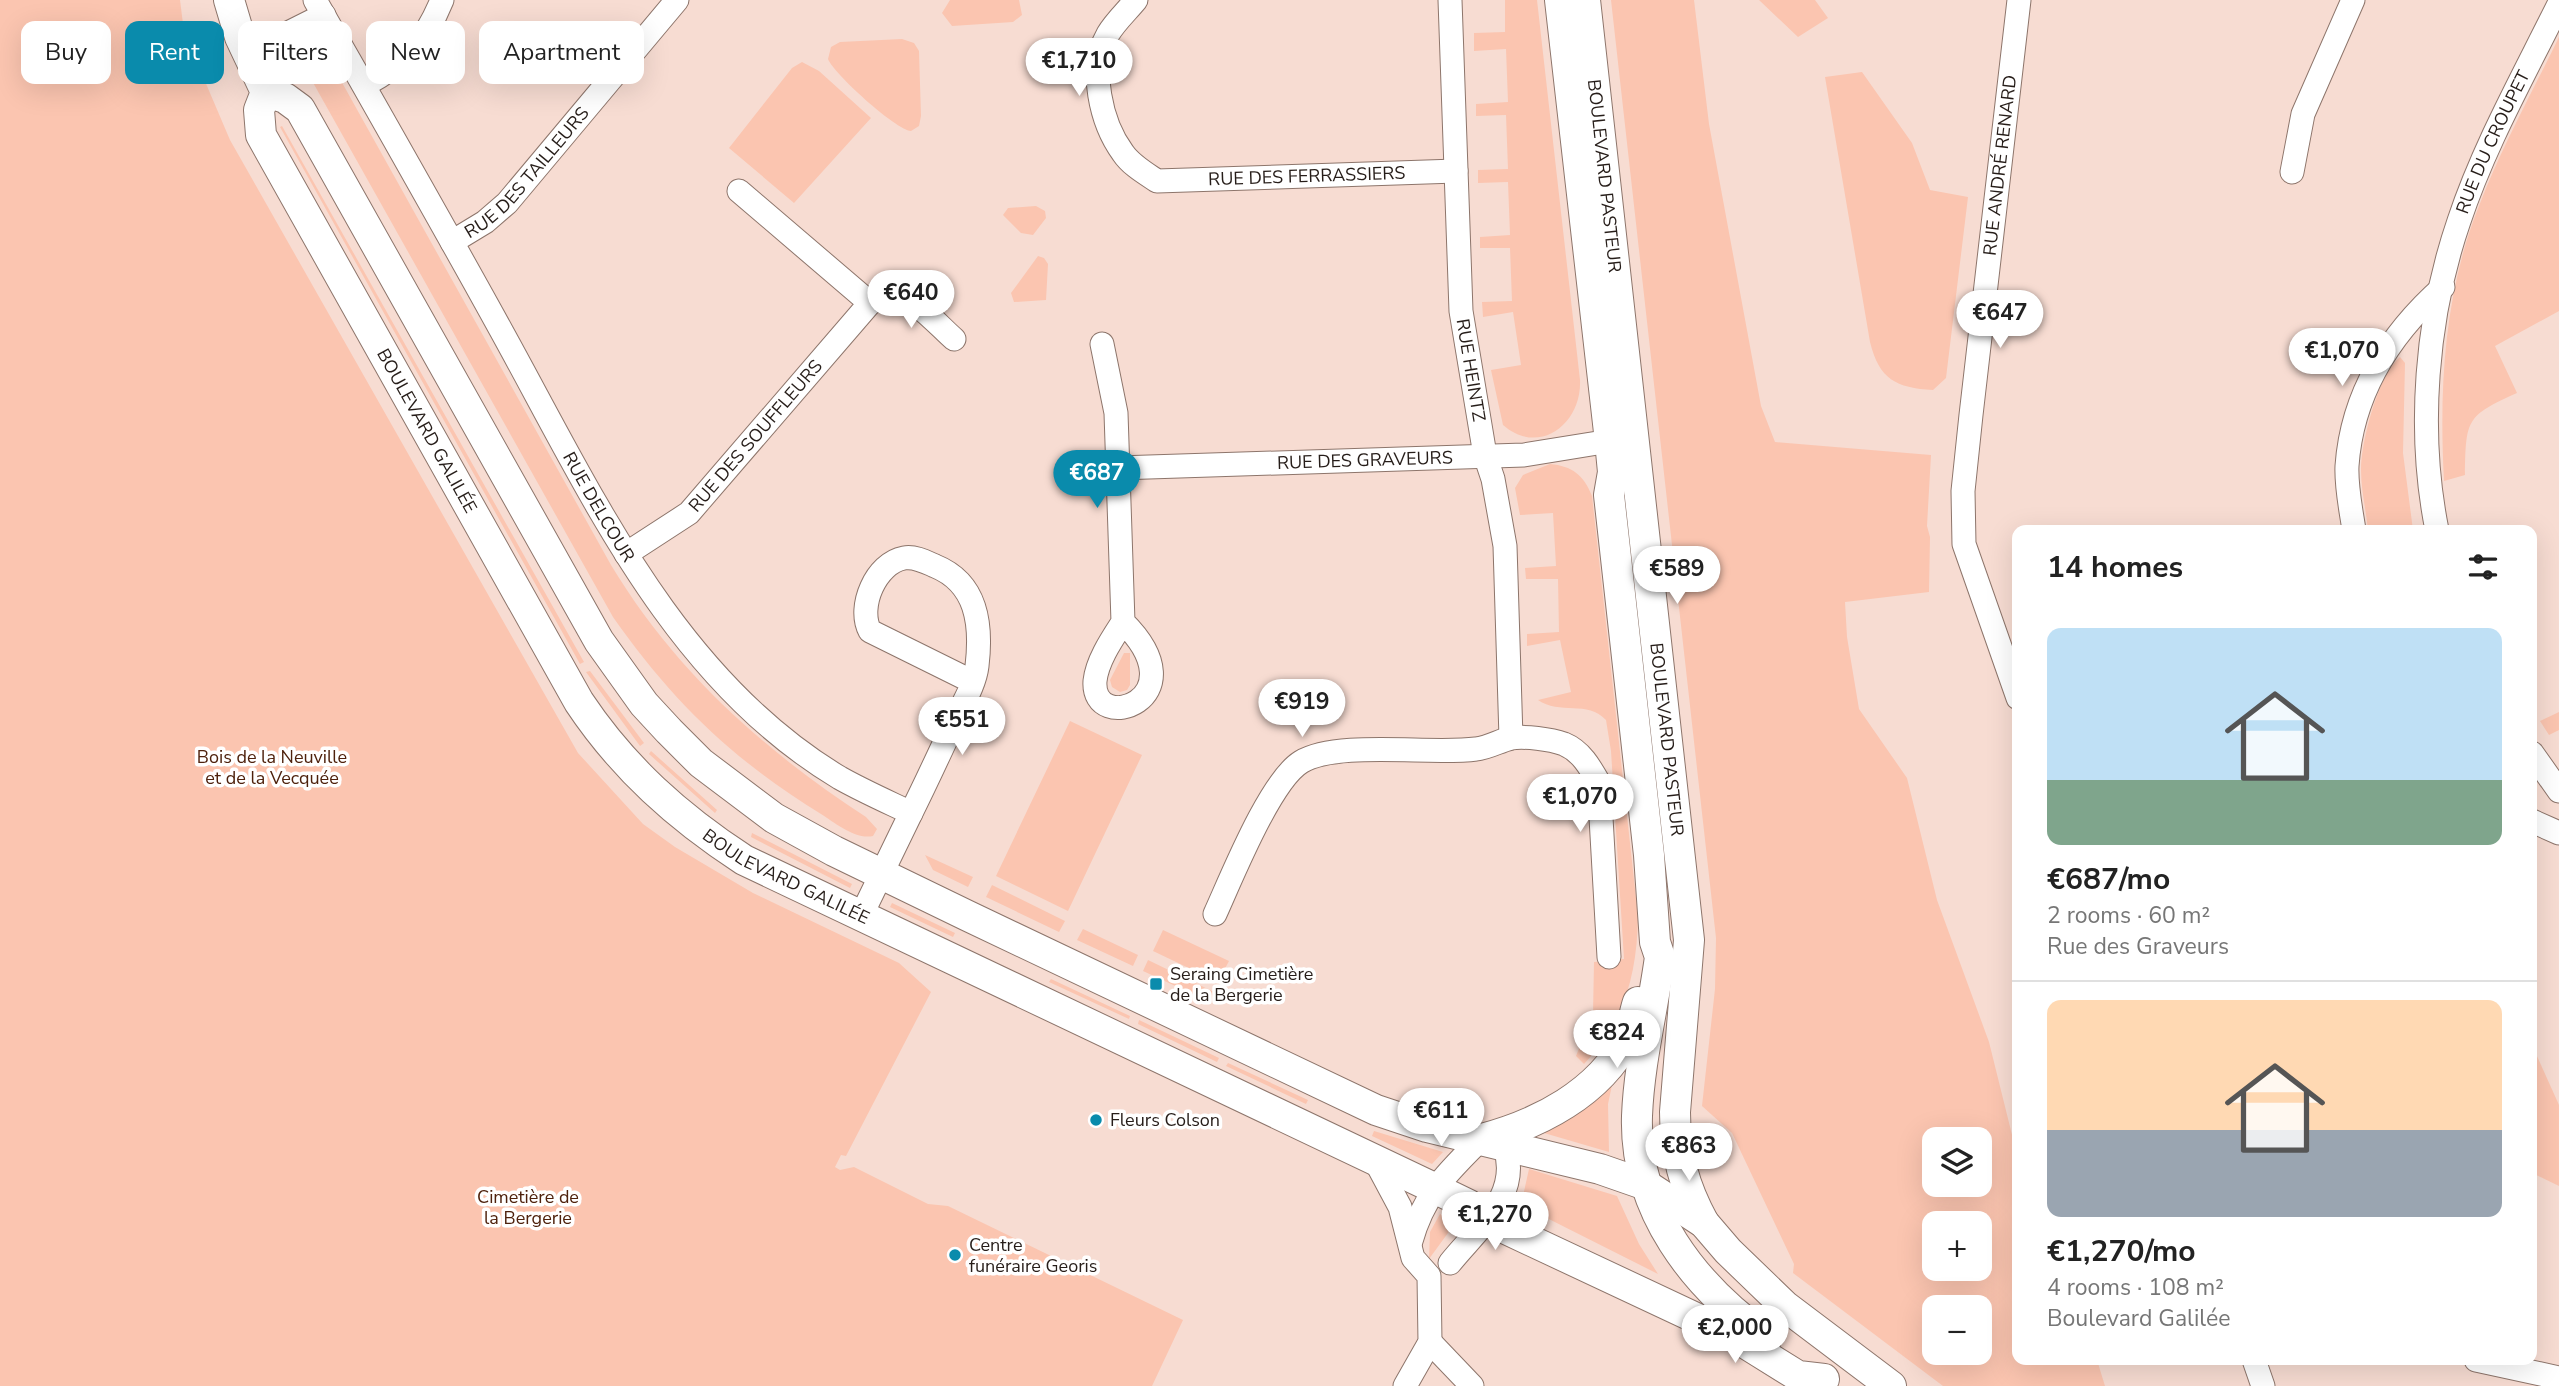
<!DOCTYPE html>
<html lang="en">
<head>
<meta charset="utf-8">
<style>
  body { margin:0; font-family:"Nunito Sans",sans-serif; background:#f6f6f6; color:#222; height:100vh; display:flex; flex-direction:column; font-size:26px; white-space:nowrap }
  * { box-sizing:border-box; margin:0 }
  p { font-size:23px; color:#767676 }
  .icon { flex:none; width:38px; height:38px; fill:none; stroke:currentColor; stroke-width:2; stroke-linecap:round; stroke-linejoin:round }
  .map { position:relative; flex:1; overflow:hidden }
  .details { position:absolute; left:2012px; top:525px; width:525px; height:840px; display:flex; flex-direction:column; background:#fff; border-radius:14px; box-shadow:0 7px 28px #0002 }
  .details>* { flex:none }
  .banner { position:absolute; left:21px; top:21px; width:665px; height:63px; display:flex; gap:14px }
  .tools { position:absolute; left:1922px; top:1127px; display:grid; gap:14px }
  .tools a { display:grid; place-items:center; width:70px; height:70px; border-radius:14px; background:#fff; box-shadow:0 7px 28px #0002; font-size:35px }
  .price { position:absolute; translate:-50% -60px; padding:0 16px; border-radius:24px; background:#fff; color:#222; font-size:23px; line-height:46px; filter:drop-shadow(0 2px 4px #0008) }
  .price::after { content:''; position:absolute; left:50%; top:42px; width:21px; height:16px; margin-left:-10px; background:inherit; clip-path:polygon(0 0,100% 0,50% 100%) }
  .price.on { background:#0a8bac; color:#fff }
  ul { padding:0; list-style:none }
  li { display:grid; align-content:center; gap:14px; height:371px; padding:0 35px }
  li+li { border-top:2px solid #e0e0e0 }
  li span { display:grid; place-items:center; height:217px; border-radius:14px; color:#555 }
  li>.icon { margin-inline-start:auto }
  span .icon { width:126px; height:126px; fill:#fffc; stroke-width:1 }
  li b { font-size:30px }
  h2 { display:flex; justify-content:space-between; align-items:center; height:84px; padding:0 35px; font-size:30px }
  .tag { padding:0 24px; border-radius:14px; background:#fff; box-shadow:0 7px 28px #0002; font-size:24px; line-height:63px }
  .tag.on { background:#0a8bac; color:#fff }
  .map>svg:first-child { display:block }
  .green { fill:#fbc5b0; fill-rule:evenodd }
  .lines { fill:none; stroke-linecap:round; stroke-linejoin:round }
  .minor-casing { stroke:#8d756b; stroke-width:25 }
  .tertiary-casing { stroke:#8d756b; stroke-width:32 }
  .minor { stroke:#fff; stroke-width:23 }
  .tertiary { stroke:#fff; stroke-width:30 }
  .poi-dot { fill:#0a8bac; stroke:#fff; stroke-width:2.5 }
  .labels { text-anchor:middle; dominant-baseline:central; stroke-width:7; stroke-linejoin:round; paint-order:stroke }
  .street-label { font-size:18px; fill:#261d19; stroke:#fff }
  .park-label { font-size:18px; fill:#4e210c; stroke:#fff }
  .poi-label { font-size:18px; fill:#261d19; stroke:#fff; text-anchor:start }
</style>
</head>
<body>
<div class="map">
<svg width="2559" height="1386" viewBox="0 0 2559 1386">
  <rect width="100%" height="100%" fill="#f7dcd2"/>
  <path class="green" d="M 0,0 L 180,0 L 184,32 L 230,140 L 578,753 L 643,824 L 675,847 L 753,893 L 899,963 L 931,992 L 846,1156 L 841,1155 L 835,1167 L 840,1170 L 854,1167 L 928,1204 L 948,1206 L 1183,1320 L 1152,1386 L 0,1386 Z
    M 950,0 L 1019,0 L 1022,15 L 1013,22 L 952,26 L 942,13 Z
    M 1505,0 L 1537,0 L 1580,380 C 1582,423 1540,457 1503,425 L 1491,370 L 1521,365 L 1513,312 L 1483,317 L 1482,302 L 1512,301 L 1510,248 L 1480,248 L 1480,237 L 1510,235 L 1508,182 L 1478,183 L 1478,170 L 1508,169 L 1506,115 L 1476,116 L 1476,104 L 1508,102 L 1506,49 L 1474,51 L 1474,33 L 1505,32 Z
    M 1611,0 L 1694,0 L 1709,124 L 1761,406 L 1775,442 L 1931,455 L 1927,526 L 1930,537 L 1929,592 L 1845,602 L 1847,637 L 1859,709 L 1907,778 L 1937,900 L 1989,1042 L 2018,1159 L 2018,1360 L 2097,1360 L 2105,1386 L 1943,1386 L 1793,1273 L 1794,1264 L 1732,1133 L 1702,1106 L 1715,989 L 1716,938 ZM 1934,1139 L 1979,1139 L 1979,1185 L 1934,1185 ZM 1934,1223 L 1979,1223 L 1979,1269 L 1934,1269 ZM 1934,1307 L 1979,1307 L 1979,1353 L 1934,1353 Z
    M 1759,0 L 1815,0 L 1828,18 L 1798,37 Z
    M 2559,37 L 2559,311 L 2495,346 L 2517,393 C 2466,416 2466,419 2465,475 L 2444,481 C 2439,389 2444,293 2479,206 C 2501,148 2532,93 2559,37 Z
    M 902,39 L 914,43 L 919,51 L 921,116 L 919,126 L 911,131 C 896,130 833,73 828,59 L 831,47 L 840,42 Z
    M 316,46 L 324,51 L 335,70 L 611,565 C 675,671 763,750 866,817 L 877,829 L 873,836 C 856,840 835,823 821,814 C 733,760 672,701 613,617 L 302,63 L 301,55 Z
    M 802,62 L 819,71 L 871,118 L 794,203 L 729,148 L 792,68 Z
    M 1862,72 L 1912,143 L 1930,190 L 1968,197 L 1946,378 L 1933,390 C 1896,388 1879,379 1870,342 L 1825,77 Z
    M 282,126 L 584,662 L 580,664 L 280,127 Z
    M 1036,206 L 1045,211 L 1046,218 L 1033,235 L 1021,233 L 1003,215 L 1008,208 Z
    M 1038,256 L 1044,258 L 1048,264 L 1046,300 L 1014,302 L 1011,293 Z
    M 2400,357 L 2405,363 L 2403,453 L 2413,530 L 2368,530 C 2366,510 2361,490 2361,470 C 2361,442 2378,375 2400,357 Z
    M 1550,464 C 1572,466 1584,475 1592,496 L 1638,916 C 1637,974 1625,1021 1584,1064 L 1576,1056 L 1593,1014 L 1594,962 L 1624,959 L 1611,751 L 1606,720 C 1588,700 1559,715 1538,700 L 1571,692 L 1560,640 L 1527,646 L 1527,634 L 1559,632 L 1558,579 L 1526,579 L 1525,568 L 1556,566 L 1553,513 L 1520,515 L 1515,488 L 1523,475 Z
    M 1124,653 L 1130,653 L 1130,685 L 1127,690 L 1120,692 L 1112,687 L 1110,680 Z
    M 590,671 L 644,743 L 640,746 L 586,672 Z
    M 2559,712 L 2559,730 L 2549,735 L 2540,721 Z
    M 1070,721 L 1142,755 L 1068,911 L 996,876 Z
    M 651,751 L 717,810 L 715,813 L 649,754 Z
    M 752,833 L 852,884 L 850,888 L 751,837 Z
    M 925,855 L 973,877 L 968,887 L 933,870 Z
    M 992,885 L 1065,921 L 1059,932 L 986,897 Z
    M 892,903 L 955,933 L 953,937 L 890,907 Z
    M 1083,929 L 1138,955 L 1133,966 L 1077,940 Z
    M 1163,930 L 1229,961 L 1218,982 L 1153,951 Z
    M 1148,960 L 1214,992 L 1210,1002 L 1143,971 Z
    M 1051,979 L 1130,1016 L 1129,1019 L 1049,982 Z
    M 1139,1020 L 1219,1058 L 1217,1062 L 1138,1024 Z
    M 2532,1045 L 2559,1105 L 2559,1186 L 2532,1173 Z
    M 1228,1063 L 1308,1100 L 1306,1104 L 1226,1066 Z
    M 1612,1085 L 1608,1104 L 1609,1152 L 1544,1133 L 1568,1119 Z
    M 1374,1131 L 1443,1152 L 1432,1164 L 1372,1136 Z
    M 1529,1169 L 1617,1196 L 1639,1244 L 1658,1274 L 1521,1205 Z
    M 1440,1214 L 1456,1222 L 1429,1259 L 1430,1232 Z"/>
  <g class="lines">
    <defs>
      <g id="minor">
        <path id="s1" d="M 315,0 C 378,111 441,221 502,332 C 592,495 674,679 840,778 C 863,791 888,802 911,813 L 861,916"/>
        <path id="s2" d="M 1136,0 C 1127,11 1115,22 1108,34 C 1088,68 1101,123 1123,153 C 1131,165 1145,173 1157,181 L 1456,171"/>
        <path id="s3" d="M 1450,0 L 1461,311 L 1485,455 L 1493,479 L 1505,546 L 1511,738"/>
        <path d="M 248,53 L 324,15"/>
        <path d="M 365,85 C 405,63 425,42 442,0"/>
        <path d="M 2292,172 L 2303,114 L 2353,0"/>
        <path id="s4" d="M 452,242 L 485,222 L 507,203 L 677,0"/>
        <path d="M 870,303 C 878,299 887,293 896,294 C 913,296 941,328 954,339"/>
        <path d="M 1102,344 L 1116,413 L 1123,622 C 1202,700 1091,736 1095,681 C 1097,661 1112,639 1123,622"/>
        <path id="s5" d="M 1118,468 L 1524,455 L 1610,441"/>
        <path d="M 2354,530 C 2351,510 2346,487 2347,466 C 2352,394 2390,334 2443,287"/>
        <path id="s6" d="M 2437,530 C 2417,431 2426,317 2459,221 C 2484,146 2524,75 2559,4"/>
        <path id="s7" d="M 626,554 L 689,513 L 870,303 L 739,191"/>
        <path id="s8" d="M 2018,698 L 1964,544 L 1963,491 L 1971,415 L 2019,0"/>
        <path d="M 2532,753 L 2559,791"/>
        <path d="M 911,813 C 927,781 942,748 957,716 C 965,700 975,683 977,666 C 982,624 977,583 935,566 C 926,562 915,556 904,558 C 876,563 857,607 870,631 L 973,682"/>
        <path d="M 2532,821 L 2559,833"/>
        <path d="M 1215,914 C 1231,879 1270,781 1301,762 C 1338,740 1431,755 1476,749 C 1488,748 1499,741 1511,738 C 1525,736 1550,739 1564,744 C 1581,751 1590,767 1599,783 L 1609,957"/>
        <path d="M 1376,1162 L 1400,1207 L 1413,1258 L 1429,1276 L 1430,1342 L 1405,1386"/>
        <path d="M 1411,1241 C 1424,1194 1447,1173 1481,1139"/>
        <path d="M 1450,1263 C 1478,1228 1523,1194 1504,1145"/>
        <path d="M 1430,1342 L 1472,1386"/>
        <path d="M 2254,1360 L 2263,1386"/>
        <path d="M 2476,1360 L 2559,1378"/>
      </g>
      <g id="tertiary">
        <path id="s9" d="M 229,0 L 240,37 L 266,92 L 259,110 L 261,135 L 579,702 C 623,768 678,817 744,860 L 1434,1188 L 1469,1205 L 1487,1220 L 1732,1335 L 1798,1376 L 1824,1379"/>
        <path d="M 1560,0 L 1610,441 L 1613,472 L 1609,495 L 1649,855 L 1655,942 L 1660,957 C 1653,1009 1639,1063 1637,1116 C 1634,1210 1694,1286 1767,1338"/>
        <path id="s10" d="M 1585,0 L 1689,940 L 1675,1112 C 1675,1153 1684,1187 1704,1223"/>
        <path d="M 266,92 L 285,98 L 300,109 L 599,641 L 644,704 L 669,731 L 701,763 L 774,818 L 834,851 L 968,916 L 1376,1110 L 1427,1127 L 1600,1169 L 1646,1185 L 1704,1223 L 1728,1251 L 1785,1306 L 1891,1386"/>
        <path d="M 1482,1139 C 1539,1124 1599,1093 1627,1039 C 1633,1028 1634,1013 1638,1002"/>
      </g>
    </defs>
    <use href="#minor" class="minor-casing"/>
    <use href="#tertiary" class="tertiary-casing"/>
    <use href="#minor" class="minor"/>
    <use href="#tertiary" class="tertiary"/>
  </g>
  <g class="poi-dot">
    <rect x="1149" y="977" width="14" height="14" rx="3.5"/>
    <circle cx="1096" cy="1120" r="7"/>
    <circle cx="955" cy="1255" r="7"/>
  </g>
  <g class="labels">
    <g class="street-label">
      <text stroke="none"><textPath href="#s6" startOffset="399">RUE DU CROUPET</textPath></text>
      <text stroke="none"><textPath href="#s8" startOffset="544">RUE ANDRÉ RENARD</textPath></text>
      <text stroke="none"><textPath href="#s4" startOffset="103">RUE DES TAILLEURS</textPath></text>
      <text stroke="none"><textPath href="#s10" startOffset="177">BOULEVARD PASTEUR</textPath></text>
      <text stroke="none"><textPath href="#s2" startOffset="364">RUE DES FERRASSIERS</textPath></text>
      <text stroke="none"><textPath href="#s3" startOffset="371">RUE HEINTZ</textPath></text>
      <text stroke="none"><textPath href="#s9" startOffset="483">BOULEVARD GALILÉE</textPath></text>
      <text stroke="none"><textPath href="#s7" startOffset="177">RUE DES SOUFFLEURS</textPath></text>
      <text stroke="none"><textPath href="#s5" startOffset="247">RUE DES GRAVEURS</textPath></text>
      <text stroke="none"><textPath href="#s1" startOffset="581">RUE DELCOUR</textPath></text>
      <text stroke="none"><textPath href="#s10" startOffset="744">BOULEVARD PASTEUR</textPath></text>
      <text stroke="none"><textPath href="#s9" startOffset="1069">BOULEVARD GALILÉE</textPath></text>
    </g>
    <g class="park-label">
      <text x="272" y="757">Bois de la Neuville<tspan x="272" dy="21">et de la Vecquée</tspan></text>
      <text x="528" y="1197">Cimetière de<tspan x="528" dy="21">la Bergerie</tspan></text>
    </g>
    <g class="poi-label">
      <text x="1170" y="974">Seraing Cimetière<tspan x="1170" dy="21">de la Bergerie</tspan></text>
      <text x="1110" y="1120">Fleurs Colson</text>
      <text x="969" y="1245">Centre<tspan x="969" dy="21">funéraire Georis</tspan></text>
    </g>
  </g>
</svg>
<div class="tools">
<a><svg class="icon" aria-label="layers" viewBox="0 0 24 24"><path d="M12 4l9 5-9 5-9-5zM3 14l9 5 9-5"/></svg></a>
<a>+</a>
<a>−</a>
</div>
<b class="price" style="left:1079px;top:98px">€1,710</b>
<b class="price" style="left:911px;top:330px">€640</b>
<b class="price" style="left:2000px;top:350px">€647</b>
<b class="price" style="left:2342px;top:388px">€1,070</b>
<b class="price on" style="left:1097px;top:510px">€687</b>
<b class="price" style="left:1677px;top:606px">€589</b>
<b class="price" style="left:1302px;top:739px">€919</b>
<b class="price" style="left:962px;top:757px">€551</b>
<b class="price" style="left:1580px;top:834px">€1,070</b>
<b class="price" style="left:1617px;top:1070px">€824</b>
<b class="price" style="left:1441px;top:1148px">€611</b>
<b class="price" style="left:1689px;top:1183px">€863</b>
<b class="price" style="left:1495px;top:1252px">€1,270</b>
<b class="price" style="left:1735px;top:1365px">€2,000</b>
<div class="banner">
<a class="tag">Buy</a>
<a class="tag on">Rent</a>
<a class="tag">Filters</a>
<a class="tag">New</a>
<a class="tag">Apartment</a>
</div>
<section class="details">
<h2>14 homes<svg class="icon" aria-label="filters" viewBox="0 0 24 24"><path d="M4 7h16M4 17h16"/><circle cx="9" cy="7" r="2"/><circle cx="15" cy="17" r="2"/></svg></h2>
<ul>
<li><span style="background:linear-gradient(#bfe0f5 70%,#7fa58c 0)"><svg class="icon" aria-label="home" viewBox="0 0 24 24"><path d="M3 11l9-7 9 7M6 9v11h12V9"/></svg></span><div><b>€687/mo</b><p>2 rooms · 60 m²</p><p>Rue des Graveurs</p></div></li>
<li><span style="background:linear-gradient(#ffd9b3 60%,#9aa5b1 0)"><svg class="icon" aria-label="home" viewBox="0 0 24 24"><path d="M3 11l9-7 9 7M6 9v11h12V9"/></svg></span><div><b>€1,270/mo</b><p>4 rooms · 108 m²</p><p>Boulevard Galilée</p></div></li>
</ul>
</section>
</div>
</body>
</html>
